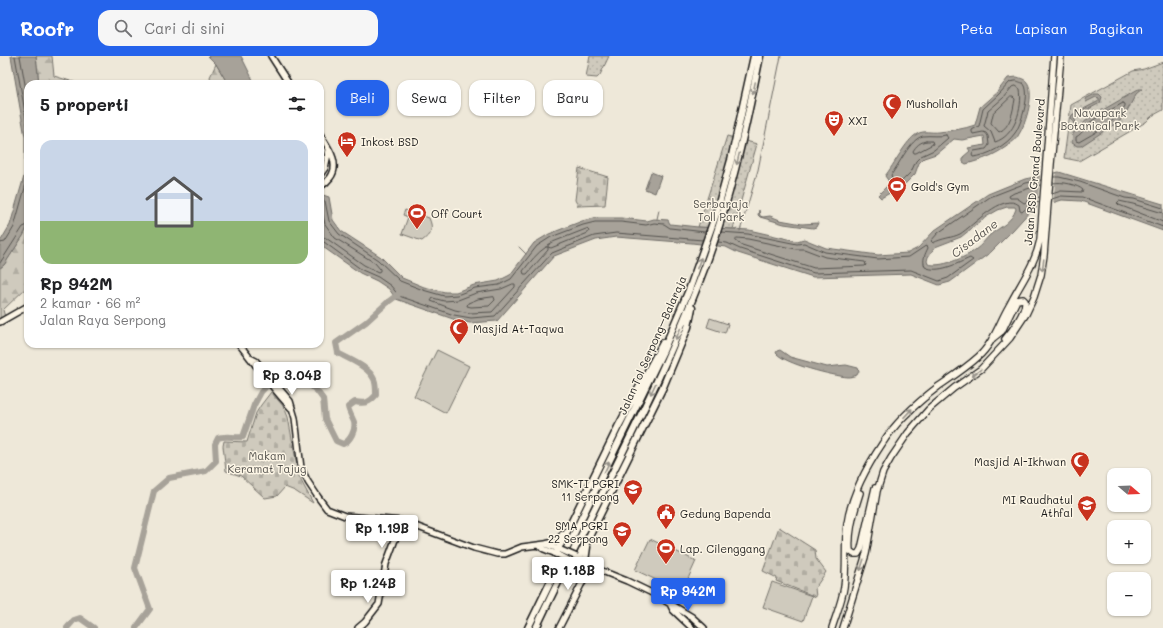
<!DOCTYPE html>
<html lang="id">
<head>
<meta charset="utf-8">
<style>
  body { margin:0; font-family:Mali,sans-serif; background:#f6f6f6; color:#202124; height:100vh; display:flex; flex-direction:column; font-size:15px; white-space:nowrap }
  * { box-sizing:border-box; margin:0 }
  p { font-size:13px; color:#757577 }
  .icon { flex:none; width:22px; height:22px; fill:none; stroke:currentColor; stroke-width:2; stroke-linecap:round; stroke-linejoin:round }
  .map { position:relative; flex:1; overflow:hidden }
  .details { position:absolute; left:24px; top:24px; width:300px; height:268px; display:flex; flex-direction:column; background:#fff; border-radius:12px; box-shadow:0 1px 3px #0004 }
  .details>* { flex:none }
  .banner { position:absolute; left:336px; top:24px; width:380px; height:36px; display:flex; gap:8px }
  .needle { width:26px; rotate:109deg }
  .buttons { position:absolute; left:1107px; top:412px; display:grid; gap:8px }
  .buttons a { display:grid; place-items:center; width:44px; height:44px; border-radius:8px; background:#fff; box-shadow:0 1px 3px #0004; font-size:20px }
  .price { position:absolute; translate:-50% -34px; padding:0 9px; border-radius:4px; background:#fff; color:#222; font-size:13px; line-height:26px; filter:drop-shadow(0 1px 2px #0008) }
  .price::after { content:''; position:absolute; left:50%; top:24px; width:12px; height:9px; margin-left:-6px; background:inherit; clip-path:polygon(0 0,100% 0,50% 100%) }
  .price.active { background:#2563eb; color:#fff }
  ul { padding:0; list-style:none }
  li { display:grid; align-content:center; gap:8px; height:212px; padding:0 16px }
  li+li { border-top:1px solid #e0e0e0 }
  li span { display:grid; place-items:center; height:124px; border-radius:12px; color:#555 }
  li>.icon { margin-inline-start:auto }
  span .icon { width:72px; height:72px; fill:#fffc; stroke-width:1 }
  li b { font-size:17px }
  h2 { display:flex; justify-content:space-between; align-items:center; height:48px; padding:0 16px; font-size:17px }
  .chip { padding:0 14px; border-radius:12px; background:#fff; box-shadow:0 1px 3px #0004; font-size:14px; line-height:36px }
  .chip.active { background:#2563eb; color:#fff }
  header { display:flex; align-items:center; gap:24px; box-sizing:border-box; height:56px; padding:0 20px; background:#2563eb; color:#fff }
  header strong { font-size:19px }
  nav { display:flex; gap:22px; margin-inline-start:auto; font-size:14px }
  .search { width:280px; height:36px; background:#f6f6f6; display:flex; align-items:center; gap:10px; box-sizing:border-box; padding:0 14px; border-radius:12px; color:#757577; font-size:15px }
  .map>svg:first-child { display:block }
  .grass { fill:#cfcabd; stroke:#76736c }
  .forest { fill:url(#forest-firs); stroke:#76736c }
  .cemetery { fill:url(#cemetery-stones); stroke:#76736c }
  .park { fill:url(#park-dots); stroke:#76736c }
  .water { fill:#a7a299; stroke:#6f6c67; fill-rule:evenodd }
  .pier { fill:#eee8d9 }
  .lines { fill:none; stroke-linecap:round; stroke-linejoin:round }
  .shore { stroke:#54524e; stroke-width:1 }
  .stream { stroke:#6f6c67; stroke-width:1 }
  .river { stroke:#a7a299; stroke-width:6 }
  .secondary-casing { stroke:#1c1c1c; stroke-width:8 }
  .primary-casing { stroke:#1c1c1c; stroke-width:8 }
  .highway-casing { stroke:#1c1c1c; stroke-width:9 }
  .secondary { stroke:#fcf5e5; stroke-width:5 }
  .primary { stroke:#fcf5e5; stroke-width:5.5 }
  .highway { stroke:#fcf5e5; stroke-width:6 }
  .secondary-bridge-casing { stroke:#1c1c1c; stroke-width:8; stroke-linecap:butt }
  .secondary-bridge { stroke:#fcf5e5; stroke-width:5 }
  .oneway { stroke:#97938b }
  .labels { text-anchor:middle; dominant-baseline:central; stroke-width:3; stroke-linejoin:round; paint-order:stroke }
  .poi-label { font-size:11px; fill:#1c1c1c; stroke:#fcf5e5; text-anchor:start }
  .park-label { font-size:11px; fill:#52504c; stroke:#fcf5e5 }
  .street-label { font-size:11px; fill:#1c1c1c; stroke:#fcf5e5 }
  .water-label { font-size:12px; font-style:italic; fill:#5b5854; stroke:#fcf5e5 }
</style>
</head>
<body>
<header>
<strong>Roofr</strong>
<div class="search"><svg class="icon" aria-label="search" viewBox="0 0 24 24"><circle cx="10" cy="10" r="6"/><path d="M15 15l6 6"/></svg>Cari di sini</div>
<nav><a>Peta</a><a>Lapisan</a><a>Bagikan</a></nav>
</header>
<div class="map">
<svg width="1163" height="572" viewBox="0 0 1163 572">
  <defs>
    <pattern id="forest-firs" width="22" height="20" patternUnits="userSpaceOnUse"><rect width="22" height="20" fill="#cfcabd"/><path d="M5 1l3.5 6h-7zM16 11l3.5 6h-7z" fill="#b1ada2"/></pattern>
    <pattern id="cemetery-stones" width="16" height="16" patternUnits="userSpaceOnUse"><rect width="16" height="16" fill="#cfcabd"/><path d="M2 7V4a2 2 0 0 1 4 0v3zM10 15v-3a2 2 0 0 1 4 0v3z" fill="#b1ada2"/></pattern>
    <pattern id="park-dots" width="8" height="8" patternUnits="userSpaceOnUse"><rect width="8" height="8" fill="#cfcabd"/><path d="M2 2h.1M6 6h.1" fill="none" stroke="#b1ada2" stroke-width="1.8" stroke-linecap="round"/></pattern>
  </defs>
  <rect width="100%" height="100%" fill="#eee8d9"/>
  <filter id="ink" filterUnits="userSpaceOnUse"><feTurbulence type="fractalNoise" baseFrequency=".025" numOctaves="2"/><feDisplacementMap in="SourceGraphic" scale="8" xChannelSelector="R" yChannelSelector="G"/><feConvolveMatrix kernelMatrix="1 2 1 2 8 2 1 2 1" color-interpolation-filters="sRGB"/></filter>
  <g filter="url(#ink)">
    <path class="grass" d="M 405,154 L 429,162 C 434,173 431,178 422,185 L 402,178 L 408,161 L 403,159 Z
      M 710,262 L 728,268 L 725,277 L 707,271 Z
      M 437,294 L 469,310 L 446,357 L 414,340 Z
      M 650,483 L 696,505 L 682,536 L 635,514 Z
      M 772,526 L 812,540 L 803,565 L 763,551 Z"/>
    <path class="forest" d="M 36,0 L 52,0 L 54,20 L 80,28 L 39,28 Z
      M 216,8 L 228,28 L 213,28 L 210,21 Z
      M 28,170 L 28,230 L 3,254 L 5,261 L 0,265 L 0,212 L 4,209 L 23,180 Z"/>
    <path class="cemetery" d="M 579,112 L 608,121 L 605,149 L 578,150 L 575,144 Z
      M 271,336 L 284,351 L 288,361 L 299,421 L 313,447 L 295,435 L 285,431 L 277,440 L 265,442 L 241,420 L 226,415 L 223,390 L 224,385 L 247,386 L 256,357 L 261,349 Z
      M 779,471 L 815,494 L 816,503 L 826,516 L 815,532 L 816,541 L 776,525 L 777,522 L 763,515 Z"/>
    <path class="park" d="M 590,0 L 609,0 L 600,19 L 597,22 L 586,21 Z
      M 1163,6 L 1163,54 L 1152,60 L 1146,66 L 1079,105 L 1064,102 L 1071,49 L 1133,15 L 1144,13 Z
      M 727,80 L 757,88 L 733,173 L 698,171 Z"/>
    <path class="water" d="M 11,0 L 36,0 L 39,28 L 28,28 L 28,170 L 23,180 L 4,209 L 0,212 L 0,186 L 10,169 L 25,117 L 25,81 Z
      M 208,0 L 241,0 L 255,28 L 228,28 L 216,8 Z
      M 1017,21 C 1020,22 1024,23 1026,25 C 1036,35 1026,68 1019,78 C 1018,81 1014,85 1011,87 C 998,98 982,104 966,108 L 963,106 L 963,101 L 970,95 L 968,92 L 985,89 L 984,80 L 962,84 L 954,83 L 936,98 L 924,102 L 919,107 L 915,118 L 904,129 L 881,142 L 878,139 L 890,127 L 885,120 C 894,109 906,84 917,78 C 924,74 931,77 938,76 C 950,75 964,73 975,69 L 980,51 L 997,36 L 1008,22 Z
      M 1139,33 L 1142,33 L 1136,38 L 1127,55 L 1121,64 L 1081,90 L 1077,90 L 1072,87 L 1073,77 C 1081,74 1082,67 1089,62 Z
      M 1095,38 L 1099,38 L 1102,41 L 1100,47 L 1074,61 L 1076,67 L 1074,68 L 1071,62 L 1072,59 L 1099,45 L 1099,42 L 1096,41 L 1086,46 L 1085,43 Z
      M 651,116 L 661,120 L 655,137 L 645,133 Z
      M 1059,116 L 1163,148 L 1163,175 L 1081,145 L 1062,144 L 1032,153 L 1013,174 L 991,196 L 950,226 L 939,229 L 911,218 L 813,221 L 738,197 L 726,191 L 692,187 L 616,181 L 596,184 L 554,200 L 497,265 L 470,267 L 453,263 L 396,243 L 389,233 L 377,225 L 360,217 L 320,189 L 320,138 L 329,141 L 333,164 L 341,175 L 381,201 L 402,222 L 424,231 L 445,236 L 456,236 L 474,229 L 498,225 L 510,219 L 534,187 L 549,178 L 582,165 L 594,162 L 621,162 L 647,165 L 654,163 L 668,164 L 670,168 L 698,171 L 749,174 L 797,185 L 804,183 L 826,192 L 878,199 L 908,197 L 918,192 L 935,174 L 988,138 L 1025,123 ZM 1007,151 L 1015,151 L 1016,153 C 1012,166 1000,171 990,179 C 985,184 981,190 975,194 C 965,202 940,212 928,208 L 927,205 L 928,201 L 935,191 L 961,181 L 986,161 L 998,154 Z
      M 759,154 L 760,160 L 763,161 L 770,160 L 780,164 L 802,168 L 818,167 L 816,171 L 813,172 L 784,168 L 760,161 L 758,159 Z
      M 780,294 L 790,301 L 827,311 L 846,309 L 858,312 L 859,315 L 857,319 C 854,320 851,321 848,321 C 833,320 785,308 776,297 L 777,295 Z"/>
    <path class="pier" d="M 1056,115 L 1053,149 L 1037,153 L 1040,118 Z"/>
    <g class="lines">
      <path class="shore" d="M 15,0 L 28,73
        M 20,0 L 28,45
        M 1017,25 C 1017,25 1022,27 1023,27 C 1032,35 1021,69 1015,77 C 1007,89 987,100 973,101 L 972,99 L 974,95 L 986,93 L 989,89 L 988,80 L 986,77 L 983,76 L 973,78 L 972,76 L 972,74 L 979,70 L 983,53 L 999,38 L 1010,26 Z
        M 1016,30 L 1020,33 C 1023,52 1015,80 995,86 L 991,76 L 984,70 L 988,55 L 1003,42 L 1012,31 Z
        M 1011,41 L 1013,41 L 1015,43 C 1013,54 1011,71 999,76 L 991,67 L 993,58 Z
        M 1123,47 L 1125,48 L 1125,50 C 1117,66 1094,77 1079,86 L 1076,85 L 1076,81 C 1084,77 1085,69 1092,65 C 1101,58 1113,53 1123,47 Z
        M 946,79 L 948,82 L 934,94 L 921,100 L 916,105 L 911,116 L 901,126 L 896,128 L 894,128 L 891,119 C 899,109 910,83 923,80 C 931,79 939,81 946,79 Z
        M 926,85 L 932,85 L 933,88 L 916,97 L 914,97 L 913,95 C 916,90 920,86 926,85 Z
        M 1054,121 L 1059,121 L 1080,126 L 1125,142 L 1134,143 L 1163,152
        M 1052,138 L 1061,135 L 1082,136 L 1083,134 C 1078,129 1062,125 1053,127
        M 1039,141 L 1024,147 L 1017,142 L 1010,142 L 1009,140 L 1014,137 L 1040,129
        M 320,142 L 325,145 L 329,165 L 339,178 L 378,204 L 400,225 L 423,234 L 444,240 L 457,239 L 475,232 L 499,229 L 511,223 L 537,190 L 551,181 L 583,169 L 595,166 L 621,166 L 646,169 L 654,167 L 664,168 L 670,172 L 705,176
        M 1052,143 L 1061,140 L 1082,141 L 1163,171
        M 1039,146 L 1030,149 L 1022,156 L 1020,155 L 1019,149 C 1003,136 973,170 960,178 C 952,182 942,182 933,187 L 931,185 L 938,177 L 990,141 L 1026,127 L 1041,124
        M 320,148 L 325,168 L 335,182 L 375,207 L 380,213 L 380,215 L 378,216 L 364,209 L 326,182 L 320,181
        M 1163,157 L 1133,148 L 1119,145 L 1117,147 L 1119,149 L 1163,166
        M 587,173 L 589,175 L 588,177 L 551,192 L 548,191 L 548,189 L 553,186 Z
        M 737,182 L 748,183 L 796,193 L 804,193 L 825,201 L 865,206 L 866,209 L 865,210 L 814,212 L 742,189 L 736,185 Z
        M 320,186 L 324,186 L 362,214 L 378,221 L 391,230 L 399,240 L 454,259 L 471,262 L 495,260 L 552,197 L 594,180 L 616,177 L 703,184
        M 718,186 L 727,187 L 740,193 L 814,217 L 911,214 L 939,225 L 948,222 L 973,204 L 970,202 C 958,207 938,218 925,211 C 922,204 925,198 928,192 L 927,189 L 909,201 L 878,203 L 825,196 L 804,187 L 797,188 L 748,178 L 721,176
        M 0,187 L 5,186 L 14,171 L 28,121
        M 546,191 L 548,191 L 548,194 L 527,218 L 524,218 L 523,215 C 530,206 537,197 546,191 Z
        M 0,207 L 23,171 L 28,169
        M 513,228 L 515,228 L 515,231 L 492,256 L 470,257 L 455,254 L 431,245 L 433,242 L 444,245 L 458,244 L 476,237 L 501,233 Z
        M 494,241 L 495,244 L 489,250 L 471,251 L 467,250 L 468,247 L 478,243 Z"/>
      <path class="stream" d="M 657,163 L 659,154
        M 740,175 L 758,114 L 781,0
        M 519,191 L 526,198"/>
      <path class="river" d="M 67,572 L 74,564 L 80,562 L 94,572
        M 136,572 L 150,553 L 135,512 L 154,435 L 169,422 L 206,415 L 216,405 L 215,388 L 218,382 C 225,379 234,382 243,381 L 254,349 L 261,336 L 275,321 L 285,317 L 293,318 L 307,326 L 317,335 L 323,343 L 325,363 L 336,385 L 343,388 C 350,385 356,374 354,366 C 352,361 349,356 348,351 L 355,346 C 365,348 369,347 376,339 C 376,334 376,327 374,323 C 368,310 350,304 338,297 L 336,287 L 366,266 L 388,246 L 400,237"/>
      <defs>
        <path id="secondary" d="M 271,0 L 289,28
          M 320,78 C 328,91 341,108 330,122 C 327,126 323,129 320,131
          M 320,119 L 325,112 L 329,94
          M 0,266 L 28,250
          M 239,288 C 256,309 272,332 291,352
          M 250,302 L 256,305 L 290,345 L 295,362 L 301,412 L 308,426 L 318,441 L 327,453 L 345,460 L 402,465 L 474,492 L 497,498 L 505,498 L 522,491 L 545,488 L 561,494
          M 539,490 L 544,493 L 559,499
          M 577,501 L 590,507 L 592,511
          M 574,507 L 588,512 L 592,511 L 627,525 L 654,538 L 692,561 L 704,572
          M 671,550 L 673,554 L 692,572
          M 358,572 L 365,566 L 379,548 L 386,508 L 402,465
          M 559,572 L 581,529 L 592,512"/>
        <path id="primary" d="M 992,283 L 1002,275 L 1017,244 L 1023,243 L 1025,245 C 1026,256 1012,275 1005,283
          M 860,437 C 854,455 848,476 850,495 L 854,498 L 858,498 L 861,493 L 875,432
          M 832,572 C 836,559 842,545 844,531 C 847,510 844,489 847,468 C 851,439 866,412 882,388 C 896,365 918,346 939,330 C 952,321 966,312 978,301 C 993,288 999,267 1009,250 C 1020,228 1035,209 1040,184 L 1054,0
          M 843,572 L 866,498 L 877,435 L 883,416 L 891,402 L 908,377 L 929,353 L 954,332 L 981,313 L 1010,282 L 1026,258 L 1034,241 L 1041,219 L 1044,199 L 1051,108 L 1061,0"/>
        <path id="highway" d="M 547,488 L 557,486 L 563,478
          M 556,498 L 618,371 L 663,287
          M 585,505 L 587,491
          M 576,507 L 663,331 L 688,271 L 692,252
          M 528,572 L 663,295 L 689,234 L 716,158 L 731,104 L 754,0
          M 536,572 C 591,455 655,342 701,221 C 729,150 745,75 760,0"/>
      </defs>
      <use href="#secondary" class="secondary-casing"/>
      <use href="#primary" class="primary-casing"/>
      <use href="#highway" class="highway-casing"/>
      <use href="#secondary" class="secondary"/>
      <use href="#primary" class="primary"/>
      <use href="#highway" class="highway"/>
      <defs>
        <path id="secondary-bridge" d="M 561,494 L 577,501
          M 559,499 L 574,507"/>
      </defs>
      <use href="#secondary-bridge" class="secondary-bridge-casing"/>
      <use href="#secondary-bridge" class="secondary-bridge"/>
    </g>
    <defs><path id="oneway-shaft" d="M-6 0H5M1.5-3L5.5 0L1.5 3" fill="none" stroke-width="1.6" stroke-linecap="round" stroke-linejoin="round"/></defs>
    <g class="oneway">
      <use href="#oneway-shaft" transform="translate(754 32) rotate(102)"/>
      <use href="#oneway-shaft" transform="translate(738 103) rotate(103)"/>
      <use href="#oneway-shaft" transform="translate(699 207) rotate(-69)"/>
      <use href="#oneway-shaft" transform="translate(1043 209) rotate(98)"/>
      <use href="#oneway-shaft" transform="translate(678 278) rotate(113)"/>
      <use href="#oneway-shaft" transform="translate(976 317) rotate(143)"/>
      <use href="#oneway-shaft" transform="translate(653 333) rotate(115)"/>
      <use href="#oneway-shaft" transform="translate(908 357) rotate(-47)"/>
      <use href="#oneway-shaft" transform="translate(607 411) rotate(-64)"/>
      <use href="#oneway-shaft" transform="translate(862 509) rotate(107)"/>
    </g>
  </g>
  <defs>
    <symbol id="mosque-pin" viewBox="-11 -11 22 30"><path d="M0 17L-7.5 6A9.5 9.5 0 1 1 7.5 6Z" fill="#c8321e" stroke="#fcf5e5"/><path d="M3.5-4.9A6 6 0 1 0 3.5 4.9A5 5 0 1 1 3.5-4.9Z" fill="#fff"/></symbol>
    <symbol id="theatre-pin" viewBox="-11 -11 22 30"><path d="M0 17L-7.5 6A9.5 9.5 0 1 1 7.5 6Z" fill="#c8321e" stroke="#fcf5e5"/><path d="M-5-5.5Q0-4 5-5.5V0Q5 5 0 6Q-5 5-5 0ZM-3.3-2.5H-1v1.5H-3.3ZM1-2.5H3.3v1.5H1ZM-2.8 1Q0 5.5 2.8 1Z" fill="#fff"/></symbol>
    <symbol id="hotel-pin" viewBox="-11 -11 22 30"><path d="M0 17L-7.5 6A9.5 9.5 0 1 1 7.5 6Z" fill="#c8321e" stroke="#fcf5e5"/><path d="M-6-4.5h1.5V1H6V5H4.5V3h-9V5H-6ZM-4 0a1.8 1.8 0 1 1 3.6 0ZM.5 0V-2.5h3Q6-2.5 6 0Z" fill="#fff"/></symbol>
    <symbol id="stadium-pin" viewBox="-11 -11 22 30"><path d="M0 17L-7.5 6A9.5 9.5 0 1 1 7.5 6Z" fill="#c8321e" stroke="#fcf5e5"/><path d="M0-5a6.5 5 0 1 0 0 10a6.5 5 0 1 0 0-10ZM-3.5-1.8h7v3.6h-7Z" fill="#fff"/></symbol>
    <symbol id="school-pin" viewBox="-11 -11 22 30"><path d="M0 17L-7.5 6A9.5 9.5 0 1 1 7.5 6Z" fill="#c8321e" stroke="#fcf5e5"/><path d="M0-5L7-2L0 1L-7-2ZM-4 1L0 2.5L4 1V4Q0 6-4 4Z" fill="#fff"/></symbol>
    <symbol id="civic-pin" viewBox="-11 -11 22 30"><path d="M0 17L-7.5 6A9.5 9.5 0 1 1 7.5 6Z" fill="#c8321e" stroke="#fcf5e5"/><path d="M-.6-6.5H3V-4.5H.6V-3L4-1V1h2V6H-6V1h2V-1L-.6-3ZM-1.2 2.5V6h2.4V2.5Z" fill="#fff"/></symbol>
  </defs>
  <g fill-rule="evenodd">
    <use href="#mosque-pin" x="881" y="36" width="22" height="30"/>
    <use href="#theatre-pin" x="823" y="53" width="22" height="30"/>
    <use href="#hotel-pin" x="336" y="74" width="22" height="30"/>
    <use href="#stadium-pin" x="886" y="119" width="22" height="30"/>
    <use href="#stadium-pin" x="406" y="146" width="22" height="30"/>
    <use href="#mosque-pin" x="448" y="261" width="22" height="30"/>
    <use href="#mosque-pin" x="1069" y="394" width="22" height="30"/>
    <use href="#school-pin" x="622" y="422" width="22" height="30"/>
    <use href="#school-pin" x="1076" y="438" width="22" height="30"/>
    <use href="#civic-pin" x="655" y="446" width="22" height="30"/>
    <use href="#school-pin" x="611" y="464" width="22" height="30"/>
    <use href="#stadium-pin" x="655" y="481" width="22" height="30"/>
  </g>
  <g class="labels">
    <g class="poi-label">
      <text x="906" y="47">Mushollah</text>
      <text x="848" y="64">XXI</text>
      <text x="361" y="85">Inkost BSD</text>
      <text x="911" y="130">Gold's Gym</text>
      <text x="431" y="157">Off Court</text>
      <text x="473" y="272">Masjid At-Taqwa</text>
      <text x="1066" y="405" text-anchor="end">Masjid Al-Ikhwan</text>
      <text x="619" y="427" text-anchor="end">SMK-TI PGRI<tspan x="619" dy="13">11 Serpong</tspan></text>
      <text x="1073" y="443" text-anchor="end">MI Raudhatul<tspan x="1073" dy="13">Athfal</tspan></text>
      <text x="680" y="457">Gedung Bapenda</text>
      <text x="608" y="469" text-anchor="end">SMA PGRI<tspan x="608" dy="13">22 Serpong</tspan></text>
      <text x="680" y="492">Lap. Cilenggang</text>
    </g>
    <g class="park-label">
      <text x="1100" y="56">Navapark<tspan x="1100" dy="13">Botanical Park</tspan></text>
      <text x="721" y="147">Serbaraja<tspan x="721" dy="13">Toll Park</tspan></text>
      <text x="267" y="399">Makam<tspan x="267" dy="13">Keramat Tajug</tspan></text>
    </g>
    <g class="street-label">
      <text transform="translate(1034 116) rotate(-85)">Jalan BSD Grand Boulevard</text>
      <text transform="translate(652 289) rotate(-66)">Jalan Tol Serpong–Balaraja</text>
    </g>
    <g class="water-label">
      <text transform="translate(974 182) rotate(-37)">Cisadane</text>
    </g>
  </g>
</svg>
<div class="buttons">
<a><svg class="needle" viewBox="-14 -14 28 28"><path d="M0-13l5 13h-10z" fill="#e53935"/><path d="M0 13l5-13h-10z" fill="#757577"/></svg></a>
<a>+</a>
<a>−</a>
</div>
<b class="price" style="left:292px;top:340px">Rp 3.04B</b>
<b class="price" style="left:382px;top:493px">Rp 1.19B</b>
<b class="price" style="left:568px;top:535px">Rp 1.18B</b>
<b class="price" style="left:368px;top:548px">Rp 1.24B</b>
<b class="price active" style="left:688px;top:556px">Rp 942M</b>
<div class="banner">
<a class="chip active">Beli</a>
<a class="chip">Sewa</a>
<a class="chip">Filter</a>
<a class="chip">Baru</a>
</div>
<section class="details">
<h2>5 properti<svg class="icon" aria-label="filters" viewBox="0 0 24 24"><path d="M4 7h16M4 17h16"/><circle cx="9" cy="7" r="2"/><circle cx="15" cy="17" r="2"/></svg></h2>
<ul>
<li><span style="background:linear-gradient(#c9d6e8 65%,#8fb573 0)"><svg class="icon" aria-label="home" viewBox="0 0 24 24"><path d="M3 11l9-7 9 7M6 9v11h12V9"/></svg></span><div><b>Rp 942M</b><p>2 kamar · 66 m²</p><p>Jalan Raya Serpong</p></div></li>
</ul>
</section>
</div>
</body>
</html>
